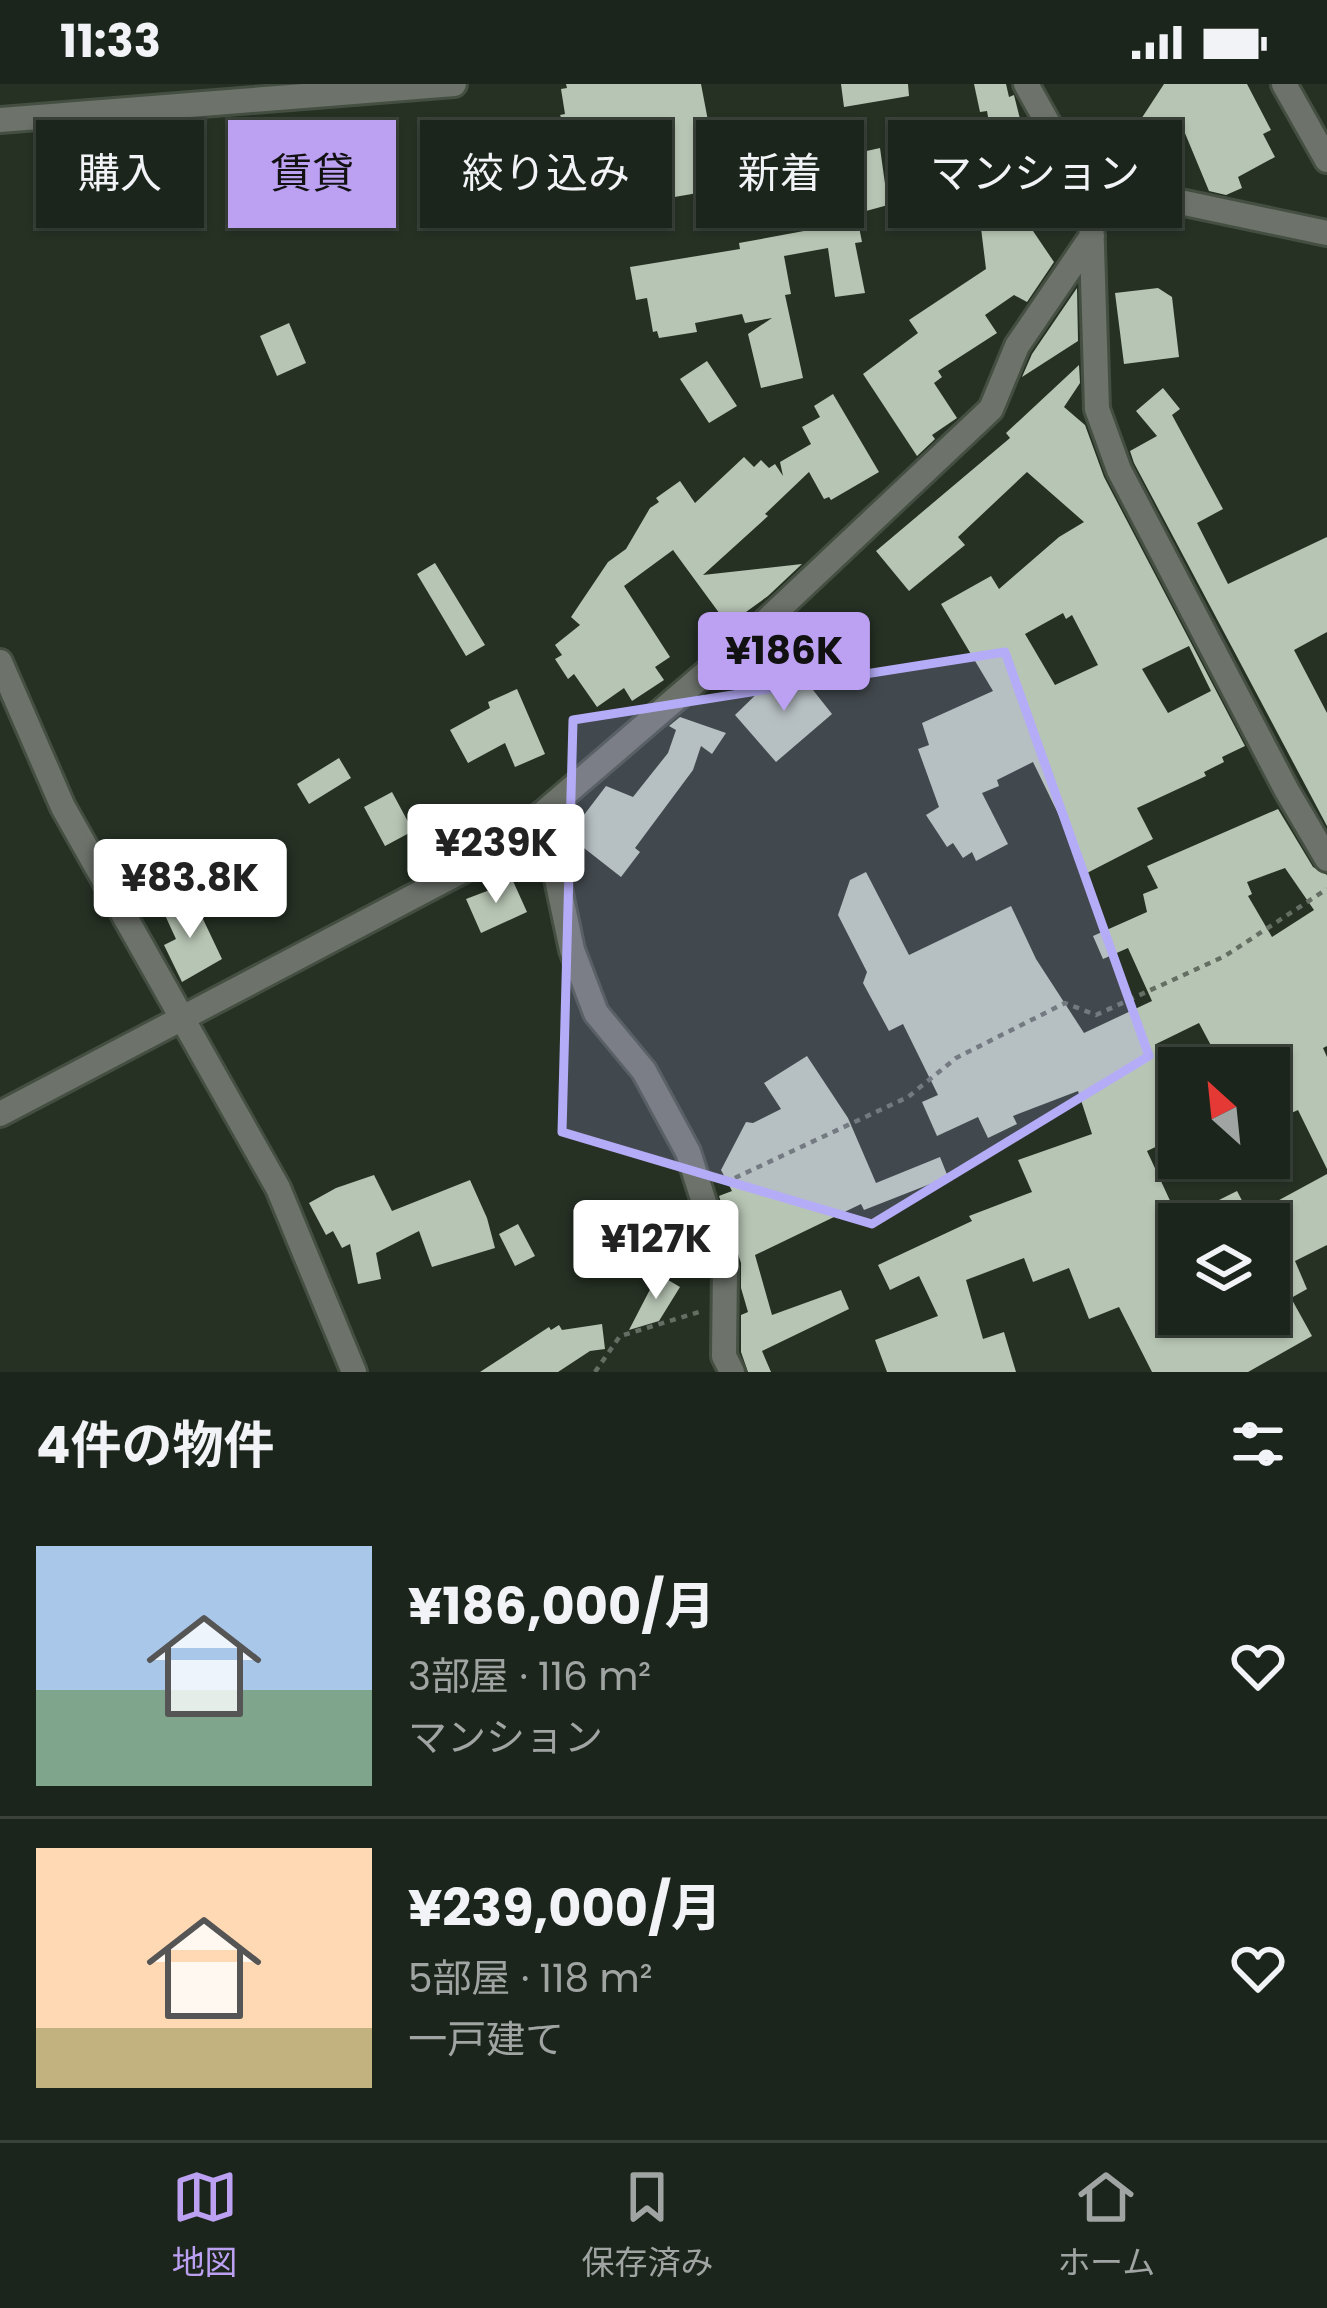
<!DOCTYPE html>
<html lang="ja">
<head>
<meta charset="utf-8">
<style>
  body { margin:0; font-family:Poppins,"Noto Sans JP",sans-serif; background:#293128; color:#f1f3f6; height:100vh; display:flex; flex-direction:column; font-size:45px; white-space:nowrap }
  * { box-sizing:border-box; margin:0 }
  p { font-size:39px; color:#a0a5a3 }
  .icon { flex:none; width:66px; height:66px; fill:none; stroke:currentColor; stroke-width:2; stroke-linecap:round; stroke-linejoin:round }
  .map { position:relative; height:1288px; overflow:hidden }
  .side { display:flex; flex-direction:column; background:#1c251b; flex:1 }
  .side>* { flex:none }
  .top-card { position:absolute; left:36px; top:36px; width:1257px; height:108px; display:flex; gap:24px }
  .needle { width:78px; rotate:333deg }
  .buttons { position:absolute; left:1158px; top:963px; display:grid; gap:24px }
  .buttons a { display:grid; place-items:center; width:132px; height:132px; border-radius:0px; background:#1c251b; box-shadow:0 3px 9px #0004,0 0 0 3px #3a423a; font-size:60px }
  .price { position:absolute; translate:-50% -102px; padding:0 27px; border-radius:12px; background:#fff; color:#222; font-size:39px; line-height:78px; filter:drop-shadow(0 3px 6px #0008) }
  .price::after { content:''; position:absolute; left:50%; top:72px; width:36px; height:27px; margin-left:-18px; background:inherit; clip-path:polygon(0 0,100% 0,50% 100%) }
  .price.current { background:#bca0f2; color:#111 }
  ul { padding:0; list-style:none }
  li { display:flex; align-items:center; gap:36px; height:300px; padding:0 36px }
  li+li { border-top:3px solid #3a423a }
  li span { display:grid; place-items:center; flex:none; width:336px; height:240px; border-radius:0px; color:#555 }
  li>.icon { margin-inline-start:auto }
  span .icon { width:144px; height:144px; fill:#fffc; stroke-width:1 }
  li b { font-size:51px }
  h2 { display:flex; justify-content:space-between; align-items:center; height:144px; padding:0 36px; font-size:51px }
  .chip { padding:0 42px; border-radius:0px; background:#1c251b; box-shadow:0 3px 9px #0004,0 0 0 3px #3a423a; font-size:42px; line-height:108px }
  .chip.current { background:#bca0f2; color:#111 }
  .status { display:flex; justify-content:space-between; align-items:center; height:84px; padding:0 60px; background:#1c251b; direction:ltr }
  .status svg { height:33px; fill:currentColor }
  .menu { display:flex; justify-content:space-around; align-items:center; height:168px; border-top:3px solid #3a423a; background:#1c251b; font-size:33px; color:#a0a5a3 }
  .menu a { display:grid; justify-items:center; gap:6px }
  .menu .current { color:#bca0f2 }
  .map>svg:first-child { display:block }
  .building { fill:#b7c5b4; fill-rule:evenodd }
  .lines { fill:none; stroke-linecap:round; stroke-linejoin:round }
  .minor-casing { stroke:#444f42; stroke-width:30 }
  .tertiary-casing { stroke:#444f42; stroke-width:30 }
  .path { stroke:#656e63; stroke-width:4.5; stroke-dasharray:6 6; stroke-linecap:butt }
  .minor { stroke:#6d726b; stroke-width:24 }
  .tertiary { stroke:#6d726b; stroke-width:24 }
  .marked { fill:#b5acf8; fill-opacity:0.2; stroke:#b5acf8; stroke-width:9; stroke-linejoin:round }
</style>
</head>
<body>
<div class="status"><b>11:33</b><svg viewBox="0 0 49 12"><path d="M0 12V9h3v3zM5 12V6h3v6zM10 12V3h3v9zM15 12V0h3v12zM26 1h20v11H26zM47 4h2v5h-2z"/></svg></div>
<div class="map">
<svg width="1327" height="1288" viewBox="0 0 1327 1288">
  <rect width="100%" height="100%" fill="#263124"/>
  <path class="building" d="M 566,0 L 701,0 L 721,105 L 657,116 L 658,120 L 616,128 L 613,113 L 597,117 L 592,93 L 588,94 L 560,31 L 565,30 L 561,5 L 567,4 Z
    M 841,0 L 908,0 L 909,12 L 844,23 Z
    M 974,0 L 1006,0 L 1009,13 L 1014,11 L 1024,51 L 1035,51 L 1044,65 L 1046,102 L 1060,101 L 1063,143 L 1033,147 L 1054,178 L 1027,218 L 1014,211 L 985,231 L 997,249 L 938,287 L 942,293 L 934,299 L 957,334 L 932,351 L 935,355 L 917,372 L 863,290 L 918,249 L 909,236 L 986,185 L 973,78 L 995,73 L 987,27 L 980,28 Z
    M 1164,0 L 1247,0 L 1271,46 L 1263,50 L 1275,73 L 1238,93 L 1242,104 L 1226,111 L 1209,107 L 1182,42 L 1160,76 L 1128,55 Z
    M 880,64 L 888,121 L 855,130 L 856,135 L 852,136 L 858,138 L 862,158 L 855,159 L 865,209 L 835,213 L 828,164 L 784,172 L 791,210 L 785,211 L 803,294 L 761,304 L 748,250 L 772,234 L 745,239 L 742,230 L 695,239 L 697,248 L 659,254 L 657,247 L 653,248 L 647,214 L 636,216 L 630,183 L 740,165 L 739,159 L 804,147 L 795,83 Z
    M 1077,204 L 1078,257 L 1022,293 L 1032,270 Z
    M 1158,204 L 1172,213 L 1179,273 L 1124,280 L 1115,209 Z
    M 289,239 L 306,279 L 277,292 L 260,252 Z
    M 707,277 L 737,322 L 709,339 L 680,295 Z
    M 1079,281 L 1080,299 L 1064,323 L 1085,341 L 1104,393 L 1245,662 L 1222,673 L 1224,678 L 1204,688 L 1206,692 L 1137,724 L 1153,755 L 1087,789 L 1033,678 L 997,696 L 999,702 L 982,709 L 1008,760 L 976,777 L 972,768 L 963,774 L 953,759 L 947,763 L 926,731 L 939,723 L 918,665 L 929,661 L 922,639 L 993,607 L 941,520 L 991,492 L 999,505 L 1059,453 L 1084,438 L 1027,388 L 958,453 L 965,461 L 909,507 L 876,467 L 1010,354 L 1006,349 ZM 1063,529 L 1066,535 L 1072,531 L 1098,581 L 1055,601 L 1025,550 ZM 1189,562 L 1211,607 L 1168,629 L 1142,585 Z
    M 1163,304 L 1180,325 L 1172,331 L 1223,425 L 1197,439 L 1228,500 L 1327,453 L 1327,548 L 1294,566 L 1327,629 L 1327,742 L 1134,379 L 1130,367 L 1157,352 L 1136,327 Z
    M 833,310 L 879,388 L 831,416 L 829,413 L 824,415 L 809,388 L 765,430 L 768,432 L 703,491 L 802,480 L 768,512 L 728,541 L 673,466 L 624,502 L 670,573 L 655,583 L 664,596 L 632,617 L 624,604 L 597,623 L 574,590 L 568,595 L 555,575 L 562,571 L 555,561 L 580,541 L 571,533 L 608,478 L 626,465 L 650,424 L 659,418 L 656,414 L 680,397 L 695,419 L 744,373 L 754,383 L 761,376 L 769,384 L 775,380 L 783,392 L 780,378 L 811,360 L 802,343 L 820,333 L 814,322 Z
    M 435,479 L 485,561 L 466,572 L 417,490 Z
    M 794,582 L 832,630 L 776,678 L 735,631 L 770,597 L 772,600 Z
    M 517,605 L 545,670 L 515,683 L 505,659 L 468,679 L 450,646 L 490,624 L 488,618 Z
    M 680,633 L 726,649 L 712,670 L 701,662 L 693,686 L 635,764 L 640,768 L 621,793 L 575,757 L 571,748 L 606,702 L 633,713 L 668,669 L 676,646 L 669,642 Z
    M 339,674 L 351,694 L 309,720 L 297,700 Z
    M 392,708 L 413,747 L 385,762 L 364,723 Z
    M 1278,725 L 1313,783 L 1327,791 L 1327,962 L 1323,964 L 1327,973 L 1327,1085 L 1298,1026 L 1269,1039 L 1269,984 L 1223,984 L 1199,939 L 1156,960 L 1179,1010 L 1179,1052 L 1147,1067 L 1179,1136 L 1237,1107 L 1250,1132 L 1327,1090 L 1327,1161 L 1295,1177 L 1307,1205 L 1291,1214 L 1312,1252 L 1248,1288 L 1152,1288 L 1119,1223 L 1089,1235 L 1069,1184 L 1033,1198 L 1024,1174 L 966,1196 L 983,1255 L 1004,1248 L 1016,1288 L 887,1288 L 875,1256 L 938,1232 L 919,1192 L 890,1206 L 878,1181 L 972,1137 L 969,1132 L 1032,1108 L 1018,1076 L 1092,1050 L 1078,1007 L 1013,1032 L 1017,1040 L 988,1054 L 978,1033 L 937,1052 L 922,1018 L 938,1011 L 903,940 L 889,947 L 863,899 L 867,888 L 838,831 L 850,796 L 866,788 L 909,871 L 1011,822 L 1036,875 L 1084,949 L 1152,917 L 1128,864 L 1103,875 L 1093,852 L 1147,828 L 1143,810 L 1158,804 L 1147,782 ZM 1285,784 L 1314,826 L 1272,853 L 1248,812 L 1252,810 L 1247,798 ZM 1179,1140 L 1269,1140 L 1269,1230 L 1245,1230 L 1219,1243 L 1212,1230 L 1179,1230 Z
    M 513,797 L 527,828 L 481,849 L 466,815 Z
    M 193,814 L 222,875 L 182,898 L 164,861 L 176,855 L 164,829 Z
    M 807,972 L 848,1034 L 876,1099 L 940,1073 L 948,1093 L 864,1126 L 861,1120 L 755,1171 L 772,1231 L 841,1206 L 849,1225 L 762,1267 L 771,1288 L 748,1288 L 741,1268 L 741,1231 L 748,1228 L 741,1204 L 741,1179 L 719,1112 L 732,1107 L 721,1086 L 746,1038 L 753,1039 L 781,1025 L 764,999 Z
    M 374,1091 L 392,1127 L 470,1096 L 487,1134 L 495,1164 L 432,1183 L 419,1147 L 376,1169 L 381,1195 L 358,1200 L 350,1160 L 342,1164 L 333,1147 L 326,1151 L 309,1119 L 336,1104 Z
    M 518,1140 L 535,1172 L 515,1182 L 499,1150 Z
    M 658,1190 L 680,1203 L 659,1237 L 629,1246 Z
    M 602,1240 L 605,1265 L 590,1267 L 558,1288 L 480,1288 L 549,1243 L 551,1246 L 559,1241 L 562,1246 Z"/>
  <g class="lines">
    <defs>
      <path id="minor" d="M 1026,0 L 1059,59 L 1090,99 L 1097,325 L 1119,386 L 1287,707 L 1327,775
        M 0,36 L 454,0
        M 1090,99 L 1327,149
        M 0,578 L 63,723 L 278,1104 L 354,1288
        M 543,729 L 572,866 L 596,929 L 644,987 L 688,1068 L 725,1184 L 724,1272 L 732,1288
        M 0,1030 L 479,778 L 543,729 L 765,538 L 991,325 L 1017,262 L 1092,152"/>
      <path id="tertiary" d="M 1284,0 L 1327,76"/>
    </defs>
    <use href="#minor" class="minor-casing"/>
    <use href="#tertiary" class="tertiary-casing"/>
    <path class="path" d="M 724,1099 L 908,1013 L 956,974 L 1065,919 L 1096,931 L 1225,872 L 1327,805
      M 595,1288 L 620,1252 L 699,1228"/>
    <use href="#minor" class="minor"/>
    <use href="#tertiary" class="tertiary"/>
  </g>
  <path class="marked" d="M 1005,568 L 1149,972 L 872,1140 L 562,1048 L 573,636 Z"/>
</svg>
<div class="buttons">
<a><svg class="needle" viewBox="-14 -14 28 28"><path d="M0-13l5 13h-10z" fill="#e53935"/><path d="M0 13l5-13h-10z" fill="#a0a5a3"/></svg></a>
<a><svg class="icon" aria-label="layers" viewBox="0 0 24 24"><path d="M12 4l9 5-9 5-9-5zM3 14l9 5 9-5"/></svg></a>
</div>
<b class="price current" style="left:784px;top:630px">¥186K</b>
<b class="price" style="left:496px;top:822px">¥239K</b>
<b class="price" style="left:190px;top:857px">¥83.8K</b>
<b class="price" style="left:656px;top:1218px">¥127K</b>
<div class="top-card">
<a class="chip">購入</a>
<a class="chip current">賃貸</a>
<a class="chip">絞り込み</a>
<a class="chip">新着</a>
<a class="chip">マンション</a>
</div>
</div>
<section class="side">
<h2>4件の物件<svg class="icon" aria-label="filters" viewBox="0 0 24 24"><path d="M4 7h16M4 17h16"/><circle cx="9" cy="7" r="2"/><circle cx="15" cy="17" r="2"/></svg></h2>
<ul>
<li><span style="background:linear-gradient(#a9c7e8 60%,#7fa58c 0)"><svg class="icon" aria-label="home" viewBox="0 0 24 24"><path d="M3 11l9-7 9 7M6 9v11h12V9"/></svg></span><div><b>¥186,000/月</b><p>3部屋 · 116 m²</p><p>マンション</p></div><svg class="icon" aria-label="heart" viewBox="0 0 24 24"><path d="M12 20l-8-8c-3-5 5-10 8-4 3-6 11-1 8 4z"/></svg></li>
<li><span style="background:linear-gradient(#ffd9b3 75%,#c2b280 0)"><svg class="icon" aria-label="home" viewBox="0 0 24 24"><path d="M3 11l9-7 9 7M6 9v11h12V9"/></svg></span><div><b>¥239,000/月</b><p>5部屋 · 118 m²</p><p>一戸建て</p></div><svg class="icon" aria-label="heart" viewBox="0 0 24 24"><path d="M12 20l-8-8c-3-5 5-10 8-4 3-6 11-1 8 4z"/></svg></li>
</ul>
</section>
<nav class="menu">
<a class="current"><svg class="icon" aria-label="map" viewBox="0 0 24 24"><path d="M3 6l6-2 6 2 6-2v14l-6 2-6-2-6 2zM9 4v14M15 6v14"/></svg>地図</a>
<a><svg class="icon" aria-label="saved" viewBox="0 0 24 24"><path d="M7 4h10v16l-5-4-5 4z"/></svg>保存済み</a>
<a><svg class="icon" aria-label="home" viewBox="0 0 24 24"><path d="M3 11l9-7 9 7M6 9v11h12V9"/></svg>ホーム</a>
</nav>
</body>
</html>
